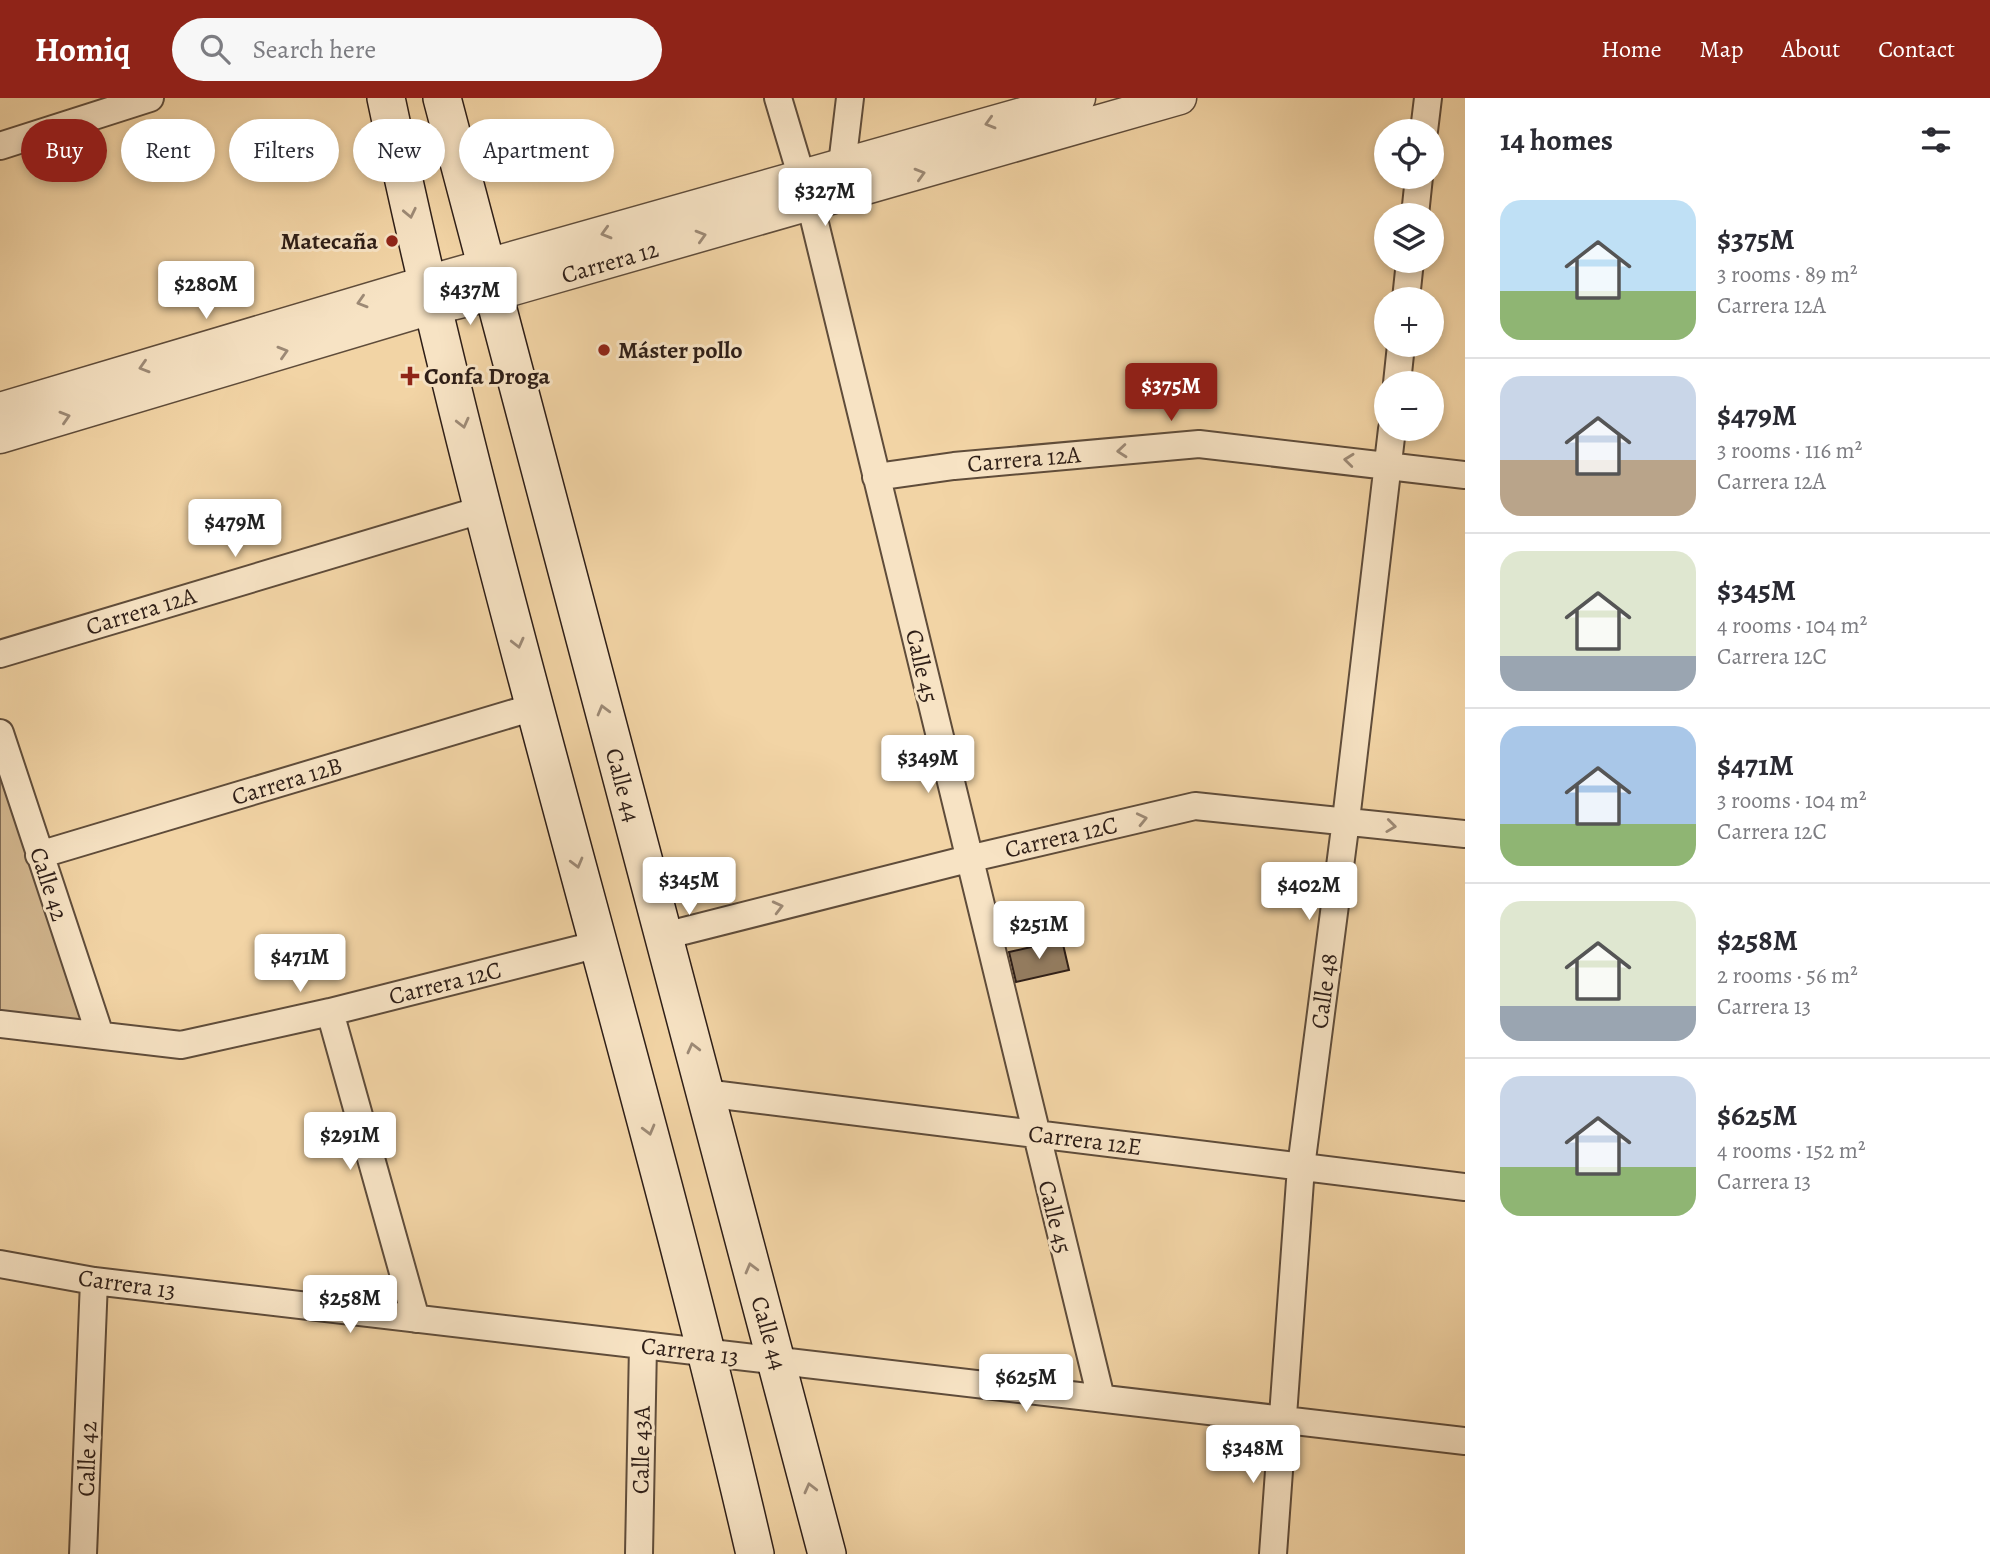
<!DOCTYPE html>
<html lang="en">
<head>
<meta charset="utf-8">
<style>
  body { margin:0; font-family:Alegreya,serif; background:#f7f7f7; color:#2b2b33; height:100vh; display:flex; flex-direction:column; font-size:26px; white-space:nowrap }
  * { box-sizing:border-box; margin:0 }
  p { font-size:23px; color:#7c7c81 }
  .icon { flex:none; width:38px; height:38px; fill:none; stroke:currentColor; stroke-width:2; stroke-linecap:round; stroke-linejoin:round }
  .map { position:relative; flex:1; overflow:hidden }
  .sheet { display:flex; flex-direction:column; background:#fff; width:525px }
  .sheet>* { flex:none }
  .guide { position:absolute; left:21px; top:21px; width:665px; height:63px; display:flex; gap:14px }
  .controls { position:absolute; left:1374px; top:21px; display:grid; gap:14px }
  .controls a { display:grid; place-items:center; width:70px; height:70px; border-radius:50%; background:#fff; box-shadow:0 4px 10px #0003; font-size:35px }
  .price { position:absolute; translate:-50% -60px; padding:0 16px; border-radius:7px; background:#fff; color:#222; font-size:23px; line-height:46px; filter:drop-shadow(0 2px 4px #0008) }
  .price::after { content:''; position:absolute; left:50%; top:42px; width:21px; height:16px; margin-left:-10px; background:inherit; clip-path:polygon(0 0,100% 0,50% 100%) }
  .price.current { background:#8f2418; color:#fff }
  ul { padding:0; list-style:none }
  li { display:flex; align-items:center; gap:21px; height:175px; padding:0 35px }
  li+li { border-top:2px solid #e1e1e2 }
  li span { display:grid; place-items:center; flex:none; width:196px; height:140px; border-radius:21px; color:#555 }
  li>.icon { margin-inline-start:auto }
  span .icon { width:84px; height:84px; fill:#fffc; stroke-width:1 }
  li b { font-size:30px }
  h2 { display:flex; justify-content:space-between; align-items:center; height:84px; padding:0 35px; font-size:30px }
  .tag { padding:0 24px; border-radius:32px; background:#fff; box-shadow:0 4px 10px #0003; font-size:24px; line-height:63px }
  .tag.current { background:#8f2418; color:#fff }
  header { display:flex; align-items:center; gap:42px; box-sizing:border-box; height:98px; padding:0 35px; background:#8f2418; color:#fff }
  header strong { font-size:33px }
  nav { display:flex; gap:38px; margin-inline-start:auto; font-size:24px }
  .search { width:490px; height:63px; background:#f7f7f7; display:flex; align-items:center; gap:18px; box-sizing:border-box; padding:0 24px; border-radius:38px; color:#7c7c81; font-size:26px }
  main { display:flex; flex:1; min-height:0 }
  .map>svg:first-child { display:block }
  .green { fill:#d1b58d; stroke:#806a52; stroke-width:2 }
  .building { fill:#947d61; stroke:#2e1e17; stroke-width:2 }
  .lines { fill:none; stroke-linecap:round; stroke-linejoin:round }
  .minor-casing { stroke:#5f4c3a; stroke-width:30 }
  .tertiary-casing { stroke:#5f4c3a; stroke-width:35 }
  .secondary-casing { stroke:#2e1e17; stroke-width:40 }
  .minor { stroke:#f7e3c4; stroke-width:26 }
  .tertiary { stroke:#f7e3c4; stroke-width:32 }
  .secondary { stroke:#f7e3c4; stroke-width:37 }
  .oneway { stroke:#9d8a76 }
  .poi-dot { fill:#8f2418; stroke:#f7e3c4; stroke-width:2.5 }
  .labels { text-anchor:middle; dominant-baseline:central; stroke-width:6; stroke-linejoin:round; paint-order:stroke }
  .poi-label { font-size:24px; font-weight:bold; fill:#2e1e17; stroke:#f7e3c4; text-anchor:start }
  .street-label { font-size:24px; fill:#2e1e17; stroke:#f7e3c4 }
</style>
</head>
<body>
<header>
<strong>Homiq</strong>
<div class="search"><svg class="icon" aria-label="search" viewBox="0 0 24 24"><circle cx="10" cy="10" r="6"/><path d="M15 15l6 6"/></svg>Search here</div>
<nav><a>Home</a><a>Map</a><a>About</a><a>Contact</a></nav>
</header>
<main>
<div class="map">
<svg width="1465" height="1456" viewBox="0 0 1465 1456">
  <rect width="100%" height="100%" fill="#f2d4a5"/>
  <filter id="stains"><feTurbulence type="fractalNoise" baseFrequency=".00286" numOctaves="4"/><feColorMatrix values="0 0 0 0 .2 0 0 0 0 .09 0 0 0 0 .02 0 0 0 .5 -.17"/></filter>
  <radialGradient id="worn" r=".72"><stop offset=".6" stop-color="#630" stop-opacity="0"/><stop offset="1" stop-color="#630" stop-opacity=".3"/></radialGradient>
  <path class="green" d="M 0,634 L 100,937 L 0,925 Z"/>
  <path class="building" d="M 1062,842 L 1069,872 L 1016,884 L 1009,854 Z"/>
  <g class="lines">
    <defs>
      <path id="minor" d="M 778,0 L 813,117 L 1101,1300
        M 1424,33 L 1428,0
        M 0,48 L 150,0
        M 847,85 L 842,67 L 850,0
        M 1415,117 L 1419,79
        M 1406,201 L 1410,163
        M 1397,285 L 1401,247
        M 876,379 L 954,368 L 1199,346 L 1465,377
        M 0,556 L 484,411
        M 0,635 L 100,937
        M 39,757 L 534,609
        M 664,838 L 968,761 L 1195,708 L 1465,736
        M 330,914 L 416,1221
        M 0,926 L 181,947 L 330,914 L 599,846
        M 704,995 L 1465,1089
        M 0,1166 L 94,1183 L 1465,1343
        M 83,1456 L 94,1183
        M 639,1456 L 643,1247
        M 1273,1456 L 1301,1069 L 1346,722 L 1392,331"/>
      <path id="tertiary" d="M 0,311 L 427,184 L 1079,0
        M 0,339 L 418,214 L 513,191 L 1180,0"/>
      <path id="secondary" d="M 386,0 C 489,490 642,968 755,1456
        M 442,0 L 827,1456"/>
    </defs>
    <use href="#minor" class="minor-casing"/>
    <use href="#tertiary" class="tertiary-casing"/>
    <use href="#secondary" class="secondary-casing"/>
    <use href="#minor" class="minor"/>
    <use href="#tertiary" class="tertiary"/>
    <use href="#secondary" class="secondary"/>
  </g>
  <defs><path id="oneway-chevron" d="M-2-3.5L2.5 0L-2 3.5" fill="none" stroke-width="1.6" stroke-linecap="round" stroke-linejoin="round" transform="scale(1.75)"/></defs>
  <g class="oneway">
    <use href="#oneway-chevron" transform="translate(990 25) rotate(164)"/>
    <use href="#oneway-chevron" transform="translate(920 76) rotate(-16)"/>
    <use href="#oneway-chevron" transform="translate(410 115) rotate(78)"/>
    <use href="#oneway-chevron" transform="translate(606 135) rotate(164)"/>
    <use href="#oneway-chevron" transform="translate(701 138) rotate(-16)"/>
    <use href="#oneway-chevron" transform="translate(362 204) rotate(163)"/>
    <use href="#oneway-chevron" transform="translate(283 254) rotate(-17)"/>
    <use href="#oneway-chevron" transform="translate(144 269) rotate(163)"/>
    <use href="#oneway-chevron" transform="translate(65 319) rotate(-17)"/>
    <use href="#oneway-chevron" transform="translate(463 325) rotate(76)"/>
    <use href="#oneway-chevron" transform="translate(1122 353) rotate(175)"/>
    <use href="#oneway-chevron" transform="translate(1349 362) rotate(-174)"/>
    <use href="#oneway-chevron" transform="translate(518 545) rotate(76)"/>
    <use href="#oneway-chevron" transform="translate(603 612) rotate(-105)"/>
    <use href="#oneway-chevron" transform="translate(1142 721) rotate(-13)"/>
    <use href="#oneway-chevron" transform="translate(1391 728) rotate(7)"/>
    <use href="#oneway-chevron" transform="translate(577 765) rotate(75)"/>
    <use href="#oneway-chevron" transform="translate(778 809) rotate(-14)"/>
    <use href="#oneway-chevron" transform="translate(693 950) rotate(-104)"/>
    <use href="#oneway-chevron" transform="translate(649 1032) rotate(75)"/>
    <use href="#oneway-chevron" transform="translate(751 1170) rotate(-105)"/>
    <use href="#oneway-chevron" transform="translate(810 1390) rotate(-104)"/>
  </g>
  <g class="poi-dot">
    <circle cx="392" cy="143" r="7"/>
    <circle cx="604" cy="252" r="7"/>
    <path d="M406.5 267.5h7v7h7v7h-7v7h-7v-7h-7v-7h7z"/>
  </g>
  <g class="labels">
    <g class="poi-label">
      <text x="378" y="143" text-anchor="end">Matecaña</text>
      <text x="618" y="252">Máster pollo</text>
      <text x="424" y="278">Confa Droga</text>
    </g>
    <g class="street-label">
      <text transform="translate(610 164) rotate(-16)">Carrera 12</text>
      <text transform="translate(1024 361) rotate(-5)">Carrera 12A</text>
      <text transform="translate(141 513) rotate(-17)">Carrera 12A</text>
      <text transform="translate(922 568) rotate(77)">Calle 45</text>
      <text transform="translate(287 683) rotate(-17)">Carrera 12B</text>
      <text transform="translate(623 687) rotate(75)">Calle 44</text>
      <text transform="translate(1061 739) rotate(-13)">Carrera 12C</text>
      <text transform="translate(49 786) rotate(72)">Calle 42</text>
      <text transform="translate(445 885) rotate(-14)">Carrera 12C</text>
      <text transform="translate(1324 893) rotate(-82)">Calle 48</text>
      <text transform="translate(1085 1042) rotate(7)">Carrera 12E</text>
      <text transform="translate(1055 1119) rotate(76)">Calle 45</text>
      <text transform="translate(127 1186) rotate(8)">Carrera 13</text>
      <text transform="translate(769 1235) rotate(74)">Calle 44</text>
      <text transform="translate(690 1253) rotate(7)">Carrera 13</text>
      <text transform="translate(641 1352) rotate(-89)">Calle 43A</text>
      <text transform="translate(87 1361) rotate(-88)">Calle 42</text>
    </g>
  </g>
  <rect width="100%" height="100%" filter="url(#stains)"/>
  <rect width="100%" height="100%" fill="url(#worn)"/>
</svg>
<div class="controls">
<a><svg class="icon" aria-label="locate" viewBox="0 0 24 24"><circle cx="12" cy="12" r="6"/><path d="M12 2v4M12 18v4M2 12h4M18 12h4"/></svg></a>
<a><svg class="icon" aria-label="layers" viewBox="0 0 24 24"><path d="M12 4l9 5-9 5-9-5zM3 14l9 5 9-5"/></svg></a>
<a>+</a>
<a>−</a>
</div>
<b class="price" style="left:825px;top:130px">$327M</b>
<b class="price" style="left:206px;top:223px">$280M</b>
<b class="price" style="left:470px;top:229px">$437M</b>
<b class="price current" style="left:1171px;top:325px">$375M</b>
<b class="price" style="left:235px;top:461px">$479M</b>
<b class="price" style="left:928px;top:697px">$349M</b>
<b class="price" style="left:689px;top:819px">$345M</b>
<b class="price" style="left:1309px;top:824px">$402M</b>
<b class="price" style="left:1039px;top:863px">$251M</b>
<b class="price" style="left:300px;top:896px">$471M</b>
<b class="price" style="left:350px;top:1074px">$291M</b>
<b class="price" style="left:350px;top:1237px">$258M</b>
<b class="price" style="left:1026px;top:1316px">$625M</b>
<b class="price" style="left:1253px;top:1387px">$348M</b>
<div class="guide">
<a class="tag current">Buy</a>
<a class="tag">Rent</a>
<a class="tag">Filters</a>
<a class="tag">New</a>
<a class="tag">Apartment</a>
</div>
</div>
<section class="sheet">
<h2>14 homes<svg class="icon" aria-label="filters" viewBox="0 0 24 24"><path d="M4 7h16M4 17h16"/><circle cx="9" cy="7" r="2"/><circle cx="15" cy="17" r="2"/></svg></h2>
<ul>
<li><span style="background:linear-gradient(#bfe0f5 65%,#8fb573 0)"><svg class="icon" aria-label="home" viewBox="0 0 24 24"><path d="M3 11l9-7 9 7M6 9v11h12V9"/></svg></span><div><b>$375M</b><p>3 rooms · 89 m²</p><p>Carrera 12A</p></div></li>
<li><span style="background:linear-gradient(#c9d6e8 60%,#b9a48a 0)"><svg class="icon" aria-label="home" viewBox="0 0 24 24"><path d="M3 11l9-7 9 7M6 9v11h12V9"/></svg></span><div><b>$479M</b><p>3 rooms · 116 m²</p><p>Carrera 12A</p></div></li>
<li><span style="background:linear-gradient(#dfe7d0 75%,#9aa5b1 0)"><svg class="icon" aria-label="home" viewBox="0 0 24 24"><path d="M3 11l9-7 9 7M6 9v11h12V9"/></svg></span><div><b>$345M</b><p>4 rooms · 104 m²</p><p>Carrera 12C</p></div></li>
<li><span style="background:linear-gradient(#a9c7e8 70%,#8fb573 0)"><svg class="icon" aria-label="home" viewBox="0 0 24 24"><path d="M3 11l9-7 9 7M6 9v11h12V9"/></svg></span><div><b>$471M</b><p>3 rooms · 104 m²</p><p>Carrera 12C</p></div></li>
<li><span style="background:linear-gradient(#dfe7d0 75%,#9aa5b1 0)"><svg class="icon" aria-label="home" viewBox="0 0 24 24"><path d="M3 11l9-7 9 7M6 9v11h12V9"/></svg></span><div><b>$258M</b><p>2 rooms · 56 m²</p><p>Carrera 13</p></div></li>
<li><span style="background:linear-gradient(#c9d6e8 65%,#8fb573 0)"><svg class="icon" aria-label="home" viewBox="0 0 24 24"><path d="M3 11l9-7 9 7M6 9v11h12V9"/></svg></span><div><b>$625M</b><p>4 rooms · 152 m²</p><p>Carrera 13</p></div></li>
</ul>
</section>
</main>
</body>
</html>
